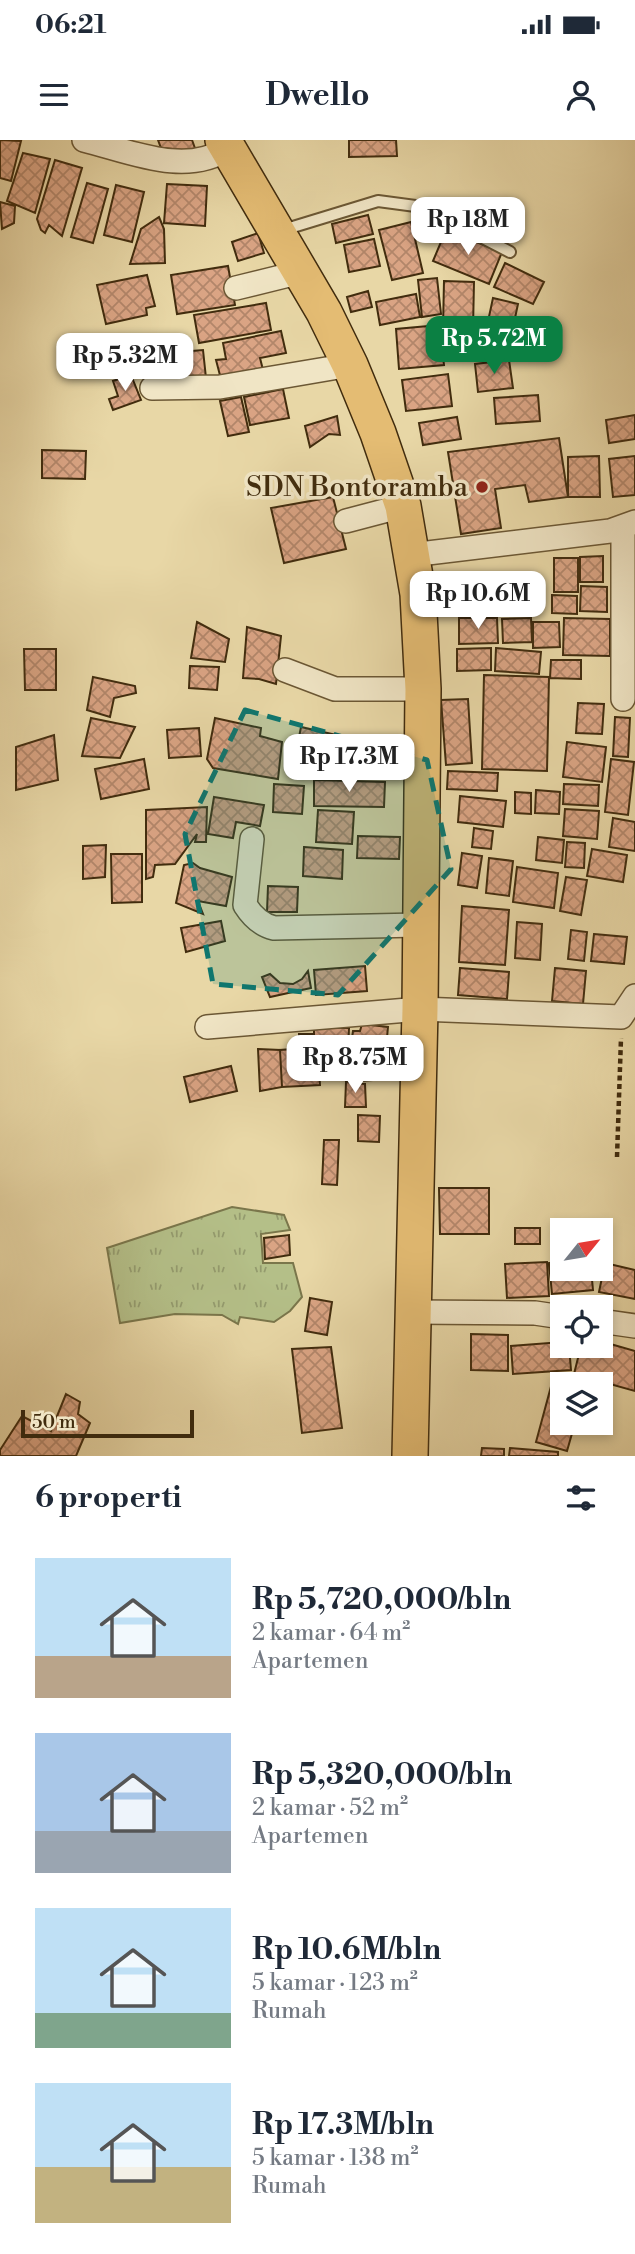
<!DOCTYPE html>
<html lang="id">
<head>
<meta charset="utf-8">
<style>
  body { margin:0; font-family:"Libre Bodoni",serif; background:#f2f2f3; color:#1f2937; height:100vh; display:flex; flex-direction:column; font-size:26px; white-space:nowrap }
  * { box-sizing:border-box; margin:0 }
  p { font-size:23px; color:#747a83 }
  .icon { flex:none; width:38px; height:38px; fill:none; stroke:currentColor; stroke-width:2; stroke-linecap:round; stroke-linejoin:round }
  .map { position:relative; height:1316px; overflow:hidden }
  .side { display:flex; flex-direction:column; background:#fff; flex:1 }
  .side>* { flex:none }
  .needle { width:46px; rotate:60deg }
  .fabs { position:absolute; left:550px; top:1078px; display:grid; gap:14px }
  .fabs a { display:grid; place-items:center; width:63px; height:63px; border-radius:0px; background:#fff; box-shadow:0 4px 10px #0003; font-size:35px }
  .scale { position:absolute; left:21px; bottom:18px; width:173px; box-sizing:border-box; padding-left:7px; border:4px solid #412c0e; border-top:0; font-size:19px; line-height:24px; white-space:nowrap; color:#412c0e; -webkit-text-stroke:5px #f0e5c5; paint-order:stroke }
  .price { position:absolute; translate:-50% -60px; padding:0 16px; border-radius:14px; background:#fff; color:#222; font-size:23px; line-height:46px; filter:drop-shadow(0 2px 4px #0008) }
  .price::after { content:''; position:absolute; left:50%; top:42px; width:21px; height:16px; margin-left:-10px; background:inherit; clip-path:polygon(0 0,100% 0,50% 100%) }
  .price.on { background:#0b8043; color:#fff }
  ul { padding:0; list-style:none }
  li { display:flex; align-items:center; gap:21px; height:175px; padding:0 35px }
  li span { display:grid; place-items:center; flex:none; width:196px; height:140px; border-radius:0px; color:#555 }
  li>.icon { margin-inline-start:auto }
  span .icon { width:84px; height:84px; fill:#fffc; stroke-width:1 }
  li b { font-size:30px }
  h2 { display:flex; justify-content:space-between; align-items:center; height:84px; padding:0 35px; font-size:30px }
  .status { display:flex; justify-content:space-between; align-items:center; height:49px; padding:0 35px; background:#fff; direction:ltr }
  .status svg { height:19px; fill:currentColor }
  header { display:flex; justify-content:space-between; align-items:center; height:91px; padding:0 35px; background:#fff; font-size:32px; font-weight:700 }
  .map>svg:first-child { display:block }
  .park { fill:url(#park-tufts); stroke:#7a764b; stroke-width:2 }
  .building { fill:url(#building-cross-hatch); stroke:#412c0e; stroke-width:2 }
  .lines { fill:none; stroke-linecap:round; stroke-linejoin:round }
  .service-casing { stroke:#6b5734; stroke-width:14 }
  .minor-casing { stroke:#6b5734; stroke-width:26 }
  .primary-casing { stroke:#412c0e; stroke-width:38 }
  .path { stroke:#412c0e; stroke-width:4.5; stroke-dasharray:5 3.5; stroke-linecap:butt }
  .service { stroke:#f0e5c5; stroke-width:10 }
  .minor { stroke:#f0e5c5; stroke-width:23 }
  .primary { stroke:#e4bc73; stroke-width:35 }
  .marked { fill:#0f766e; fill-opacity:0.2; stroke:#0f766e; stroke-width:5; stroke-dasharray:14 9; stroke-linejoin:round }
  .poi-dot { fill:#8f2418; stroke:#f0e5c5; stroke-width:2.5 }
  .labels { text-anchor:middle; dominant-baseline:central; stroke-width:7; stroke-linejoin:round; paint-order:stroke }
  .poi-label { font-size:28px; fill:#412c0e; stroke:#f0e5c5; text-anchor:end }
</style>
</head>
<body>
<div class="status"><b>06:21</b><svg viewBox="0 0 49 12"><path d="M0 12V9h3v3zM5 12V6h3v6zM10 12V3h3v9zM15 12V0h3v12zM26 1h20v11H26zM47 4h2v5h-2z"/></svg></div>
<header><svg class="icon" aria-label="menu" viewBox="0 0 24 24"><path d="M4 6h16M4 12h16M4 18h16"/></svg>Dwello<svg class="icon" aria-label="person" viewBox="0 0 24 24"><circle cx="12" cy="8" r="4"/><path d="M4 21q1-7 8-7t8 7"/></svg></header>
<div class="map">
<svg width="635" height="1316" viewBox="0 0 635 1316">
  <defs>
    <pattern id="park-tufts" width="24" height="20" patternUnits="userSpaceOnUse" patternTransform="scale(1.75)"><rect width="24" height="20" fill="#b4bf88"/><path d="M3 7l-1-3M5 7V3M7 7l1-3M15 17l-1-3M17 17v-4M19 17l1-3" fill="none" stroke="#949b6e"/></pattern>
    <pattern id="building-cross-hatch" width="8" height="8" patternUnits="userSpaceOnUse" patternTransform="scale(1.75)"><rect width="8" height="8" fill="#daa484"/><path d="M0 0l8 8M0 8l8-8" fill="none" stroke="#b2866a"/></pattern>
  </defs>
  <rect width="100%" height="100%" fill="#e8d7a6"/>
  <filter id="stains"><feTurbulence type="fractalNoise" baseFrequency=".00286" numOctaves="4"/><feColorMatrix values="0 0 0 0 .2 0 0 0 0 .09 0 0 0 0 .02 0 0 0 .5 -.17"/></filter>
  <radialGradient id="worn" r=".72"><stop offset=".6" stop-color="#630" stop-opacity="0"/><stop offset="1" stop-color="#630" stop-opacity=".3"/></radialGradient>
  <path class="park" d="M 232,1067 L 284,1075 L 290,1090 L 261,1094 L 263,1123 L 293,1123 L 302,1157 L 290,1171 L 274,1182 L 240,1177 L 238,1184 L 222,1175 L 175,1174 L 120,1183 L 107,1108 Z"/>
  <path class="building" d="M 0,0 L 21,1 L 11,41 L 0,38 Z
    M 158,0 L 192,0 L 196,11 L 161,8 Z
    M 349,0 L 396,0 L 397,16 L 349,17 Z
    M 23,13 L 50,19 L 35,73 L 7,61 Z
    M 55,20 L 82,28 L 62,96 L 49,85 L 45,93 L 41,90 L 37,79 Z
    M 87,43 L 108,49 L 93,103 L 71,97 Z
    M 167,44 L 207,46 L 205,86 L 164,83 Z
    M 116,45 L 144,52 L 132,102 L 104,95 Z
    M 0,62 L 15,66 L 14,83 L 2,89 Z
    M 368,75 L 373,94 L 336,103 L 332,84 Z
    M 159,77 L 164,89 L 165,123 L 130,124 L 141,89 Z
    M 411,82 L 423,133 L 392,140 L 379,90 Z
    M 446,90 L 502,112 L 489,144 L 433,121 Z
    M 258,93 L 264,113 L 238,121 L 232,102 Z
    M 374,99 L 380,126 L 349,132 L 344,105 Z
    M 505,123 L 544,142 L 533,164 L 494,147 Z
    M 228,126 L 235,165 L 177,174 L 171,135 Z
    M 147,135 L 155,166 L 146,168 L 147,175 L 106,184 L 97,145 Z
    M 437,138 L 441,174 L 422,177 L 418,140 Z
    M 444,141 L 474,142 L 473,189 L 443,188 Z
    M 368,151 L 372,167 L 351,172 L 347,157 Z
    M 416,154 L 420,177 L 380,185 L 376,162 Z
    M 493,158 L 518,164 L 512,192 L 487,186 Z
    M 266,163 L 271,190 L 199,203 L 194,175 Z
    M 439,185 L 444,225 L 399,229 L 396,189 Z
    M 281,191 L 286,213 L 260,218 L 264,234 L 222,243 L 216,220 L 226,219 L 223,203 Z
    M 505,196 L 507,216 L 483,218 L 481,198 Z
    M 203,210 L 206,238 L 170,241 L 167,213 Z
    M 509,220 L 513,248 L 478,252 L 475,224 Z
    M 448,234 L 452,266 L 406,271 L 402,240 Z
    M 131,235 L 141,260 L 113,270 L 109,259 L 118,256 L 113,241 Z
    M 283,249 L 289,278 L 250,285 L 244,257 Z
    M 538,255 L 540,281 L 496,284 L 494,258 Z
    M 241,257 L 249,292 L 228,296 L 220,261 Z
    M 635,275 L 635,299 L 609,303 L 606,280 Z
    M 337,276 L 340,295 L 329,294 L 310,307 L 305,286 Z
    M 457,277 L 461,299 L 423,305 L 419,283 Z
    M 559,298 L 568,357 L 529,362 L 525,345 L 495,349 L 501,388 L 461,394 L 448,312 Z
    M 42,310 L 86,311 L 85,339 L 42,338 Z
    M 599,316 L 600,357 L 568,357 L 568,317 Z
    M 635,316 L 635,355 L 613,357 L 609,319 Z
    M 333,357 L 346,409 L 284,423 L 271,368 Z
    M 603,416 L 603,442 L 580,442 L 580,417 Z
    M 554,418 L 578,418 L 578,452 L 554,452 Z
    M 581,446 L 607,447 L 607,472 L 580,471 Z
    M 552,455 L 577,456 L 577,474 L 552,473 Z
    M 459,478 L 497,478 L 498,503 L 459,504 Z
    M 531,478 L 532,502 L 503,503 L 502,479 Z
    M 564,478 L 610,479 L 610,516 L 563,515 Z
    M 197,482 L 229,499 L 225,522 L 191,518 Z
    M 533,482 L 559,482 L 560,507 L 533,508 Z
    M 247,487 L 281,496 L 276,544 L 259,539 L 243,538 Z
    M 491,508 L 491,530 L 457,531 L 457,509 Z
    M 496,508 L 541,512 L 539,534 L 495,531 Z
    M 24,509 L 56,509 L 56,550 L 25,550 Z
    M 551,520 L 581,520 L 581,539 L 550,538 Z
    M 190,526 L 219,527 L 217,550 L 189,548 Z
    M 484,535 L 549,537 L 547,631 L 482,629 Z
    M 93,537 L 135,546 L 136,553 L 114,558 L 110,577 L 87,570 Z
    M 468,559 L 472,623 L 446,625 L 441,560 Z
    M 578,563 L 604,564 L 602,594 L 576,593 Z
    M 615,577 L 630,578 L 628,617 L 613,616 Z
    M 91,578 L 135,587 L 120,618 L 82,616 Z
    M 215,578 L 261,588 L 260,596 L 282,602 L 278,639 L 213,628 L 207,619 Z
    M 301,587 L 354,599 L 347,630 L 295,618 Z
    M 199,588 L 201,616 L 169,618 L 167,590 Z
    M 54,595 L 58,640 L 16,650 L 16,607 Z
    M 567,602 L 606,607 L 602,642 L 563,637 Z
    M 144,619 L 149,649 L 101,659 L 95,629 Z
    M 611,619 L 634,622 L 628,675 L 605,672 Z
    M 448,631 L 498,633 L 497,651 L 447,649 Z
    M 314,640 L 385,642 L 384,667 L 314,666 Z
    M 274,644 L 304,646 L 302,674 L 273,672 Z
    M 564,644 L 599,645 L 598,666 L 563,664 Z
    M 536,650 L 560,652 L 559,674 L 535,673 Z
    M 515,652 L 531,653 L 531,674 L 515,673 Z
    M 460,656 L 506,661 L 503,687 L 458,682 Z
    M 214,657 L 264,665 L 260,686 L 236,682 L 233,698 L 208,694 Z
    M 207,667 L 206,702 L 195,702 L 197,694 L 175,724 L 155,725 L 153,737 L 146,739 L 146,670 Z
    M 565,669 L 599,671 L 597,699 L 563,696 Z
    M 318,670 L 354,672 L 352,704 L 316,702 Z
    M 613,678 L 635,682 L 635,711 L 609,707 Z
    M 474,688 L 493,691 L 491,709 L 472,707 Z
    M 358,696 L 400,697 L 399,719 L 357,718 Z
    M 538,697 L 564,700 L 562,723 L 536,720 Z
    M 567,702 L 585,703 L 584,728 L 565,727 Z
    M 106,705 L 105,737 L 83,739 L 83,706 Z
    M 304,707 L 343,710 L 342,739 L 303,736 Z
    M 592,709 L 627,715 L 623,742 L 587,736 Z
    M 462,713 L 482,716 L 477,748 L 458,745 Z
    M 111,714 L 142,714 L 142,762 L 112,763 Z
    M 489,718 L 513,721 L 509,756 L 486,753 Z
    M 193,723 L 200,728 L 232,737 L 226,766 L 198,761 L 203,774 L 176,763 L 184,725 Z
    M 517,727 L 558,733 L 554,768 L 513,762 Z
    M 566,737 L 587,740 L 581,775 L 560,771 Z
    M 268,746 L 298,747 L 297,772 L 267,772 Z
    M 462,766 L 509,770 L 505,825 L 459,822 Z
    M 221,781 L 225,801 L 186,812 L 181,788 Z
    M 517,782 L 542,784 L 540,820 L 515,818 Z
    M 571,790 L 587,792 L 584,821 L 568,819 Z
    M 594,794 L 627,797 L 624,824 L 591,821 Z
    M 365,826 L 367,851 L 316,855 L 314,830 Z
    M 460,828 L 509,832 L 507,859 L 458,855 Z
    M 555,828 L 586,831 L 583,864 L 552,861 Z
    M 308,831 L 311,848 L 270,857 L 262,837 L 270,834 L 280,843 L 293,844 L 302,839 Z
    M 362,884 L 388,887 L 386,908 L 351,905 L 353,891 L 360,891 Z
    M 314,887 L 349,888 L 348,913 L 308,915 L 307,908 L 299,904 L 299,894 L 314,894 Z
    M 307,908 L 308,915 L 318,914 L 320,945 L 282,947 L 280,910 Z
    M 258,909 L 280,910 L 282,947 L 260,951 Z
    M 370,916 L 372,940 L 346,942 L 344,918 Z
    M 231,926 L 237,951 L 190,962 L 184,937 Z
    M 346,942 L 365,944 L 366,967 L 345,967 Z
    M 358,975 L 380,976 L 379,1002 L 358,1001 Z
    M 324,1000 L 339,1000 L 337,1045 L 322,1044 Z
    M 439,1048 L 489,1048 L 489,1094 L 440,1094 Z
    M 515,1088 L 540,1088 L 540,1104 L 515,1104 Z
    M 289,1095 L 290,1115 L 265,1119 L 264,1098 Z
    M 562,1121 L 562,1129 L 591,1129 L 593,1150 L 552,1154 L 549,1123 Z
    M 547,1122 L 549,1156 L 507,1158 L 505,1124 Z
    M 605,1123 L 635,1130 L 635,1159 L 599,1152 Z
    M 310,1158 L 332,1162 L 327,1195 L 305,1191 Z
    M 471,1194 L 508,1195 L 508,1231 L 471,1230 Z
    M 600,1201 L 635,1211 L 635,1251 L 574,1234 L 581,1206 L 600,1206 Z
    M 562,1202 L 562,1206 L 569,1206 L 571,1230 L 513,1234 L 511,1206 Z
    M 331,1207 L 342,1288 L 302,1293 L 292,1209 Z
    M 553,1239 L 571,1244 L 562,1244 L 562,1283 L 575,1283 L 567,1311 L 536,1302 Z
    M 66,1254 L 80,1262 L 78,1274 L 90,1283 L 76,1316 L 0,1316 L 0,1310 L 22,1276 L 51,1291 Z
    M 482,1308 L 504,1309 L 504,1316 L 481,1316 Z
    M 510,1308 L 558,1312 L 558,1316 L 509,1316 Z"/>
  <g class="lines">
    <defs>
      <path id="service" d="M 283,90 L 378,61 L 423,67 L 510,112"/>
      <path id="minor" d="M 84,0 C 129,11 186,37 228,8
        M 236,148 L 301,132
        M 152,248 L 220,247 L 350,225
        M 346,381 L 403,366
        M 411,415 L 610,391 L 635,382
        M 285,530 L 335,549 L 423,549
        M 623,559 L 623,387
        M 252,699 L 245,765 C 252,776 261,785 274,788 L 419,785
        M 207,887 L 420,869 L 621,877 L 635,856
        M 413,1172 L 535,1173 L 562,1177
        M 600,1181 L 635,1186"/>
      <path id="primary" d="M 223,0 L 324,172 L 350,225 L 378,293 L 403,366 L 418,454 L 423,549 L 420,869 L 410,1316"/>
    </defs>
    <use href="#service" class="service-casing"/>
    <use href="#minor" class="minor-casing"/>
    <use href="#primary" class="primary-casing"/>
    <path class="path" d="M 617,1017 L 621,898"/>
    <use href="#service" class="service"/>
    <use href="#minor" class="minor"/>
    <use href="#primary" class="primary"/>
  </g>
  <path class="marked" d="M 245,570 L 427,620 L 451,729 L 338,855 L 213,844 L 185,694 Z"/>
  <circle class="poi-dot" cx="482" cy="347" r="7"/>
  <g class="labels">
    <g class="poi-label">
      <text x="468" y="347">SDN Bontoramba</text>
    </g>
  </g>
  <rect width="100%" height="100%" filter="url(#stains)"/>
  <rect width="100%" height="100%" fill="url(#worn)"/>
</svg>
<div class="fabs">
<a><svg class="needle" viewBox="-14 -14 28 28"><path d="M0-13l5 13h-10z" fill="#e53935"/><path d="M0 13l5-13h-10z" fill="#747a83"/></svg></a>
<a><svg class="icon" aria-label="locate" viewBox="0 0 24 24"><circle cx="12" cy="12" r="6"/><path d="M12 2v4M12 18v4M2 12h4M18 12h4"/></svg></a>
<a><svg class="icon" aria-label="layers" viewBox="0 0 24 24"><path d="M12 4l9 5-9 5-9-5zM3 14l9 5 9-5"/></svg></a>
</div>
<div class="scale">50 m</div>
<b class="price" style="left:468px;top:117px">Rp 18M</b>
<b class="price on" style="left:494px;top:236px">Rp 5.72M</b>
<b class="price" style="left:125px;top:253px">Rp 5.32M</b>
<b class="price" style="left:478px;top:491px">Rp 10.6M</b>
<b class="price" style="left:349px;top:654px">Rp 17.3M</b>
<b class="price" style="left:355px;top:955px">Rp 8.75M</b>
</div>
<section class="side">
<h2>6 properti<svg class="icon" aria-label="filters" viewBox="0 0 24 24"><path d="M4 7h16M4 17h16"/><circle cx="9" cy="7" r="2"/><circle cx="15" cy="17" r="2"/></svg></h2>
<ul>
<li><span style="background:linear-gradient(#bfe0f5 70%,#b9a48a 0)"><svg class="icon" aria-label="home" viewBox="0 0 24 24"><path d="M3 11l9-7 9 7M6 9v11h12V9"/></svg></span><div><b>Rp 5,720,000/bln</b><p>2 kamar · 64 m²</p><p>Apartemen</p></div></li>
<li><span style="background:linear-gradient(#a9c7e8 70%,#9aa5b1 0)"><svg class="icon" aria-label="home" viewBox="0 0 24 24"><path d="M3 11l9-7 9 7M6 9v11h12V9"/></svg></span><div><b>Rp 5,320,000/bln</b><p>2 kamar · 52 m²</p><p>Apartemen</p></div></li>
<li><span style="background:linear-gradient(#bfe0f5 75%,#7fa58c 0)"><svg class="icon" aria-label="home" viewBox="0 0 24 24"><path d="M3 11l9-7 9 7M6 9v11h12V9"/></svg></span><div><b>Rp 10.6M/bln</b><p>5 kamar · 123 m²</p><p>Rumah</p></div></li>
<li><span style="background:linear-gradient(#bfe0f5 60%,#c2b280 0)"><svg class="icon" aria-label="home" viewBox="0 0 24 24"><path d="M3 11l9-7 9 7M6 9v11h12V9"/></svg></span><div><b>Rp 17.3M/bln</b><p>5 kamar · 138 m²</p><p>Rumah</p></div></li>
</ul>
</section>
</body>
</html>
